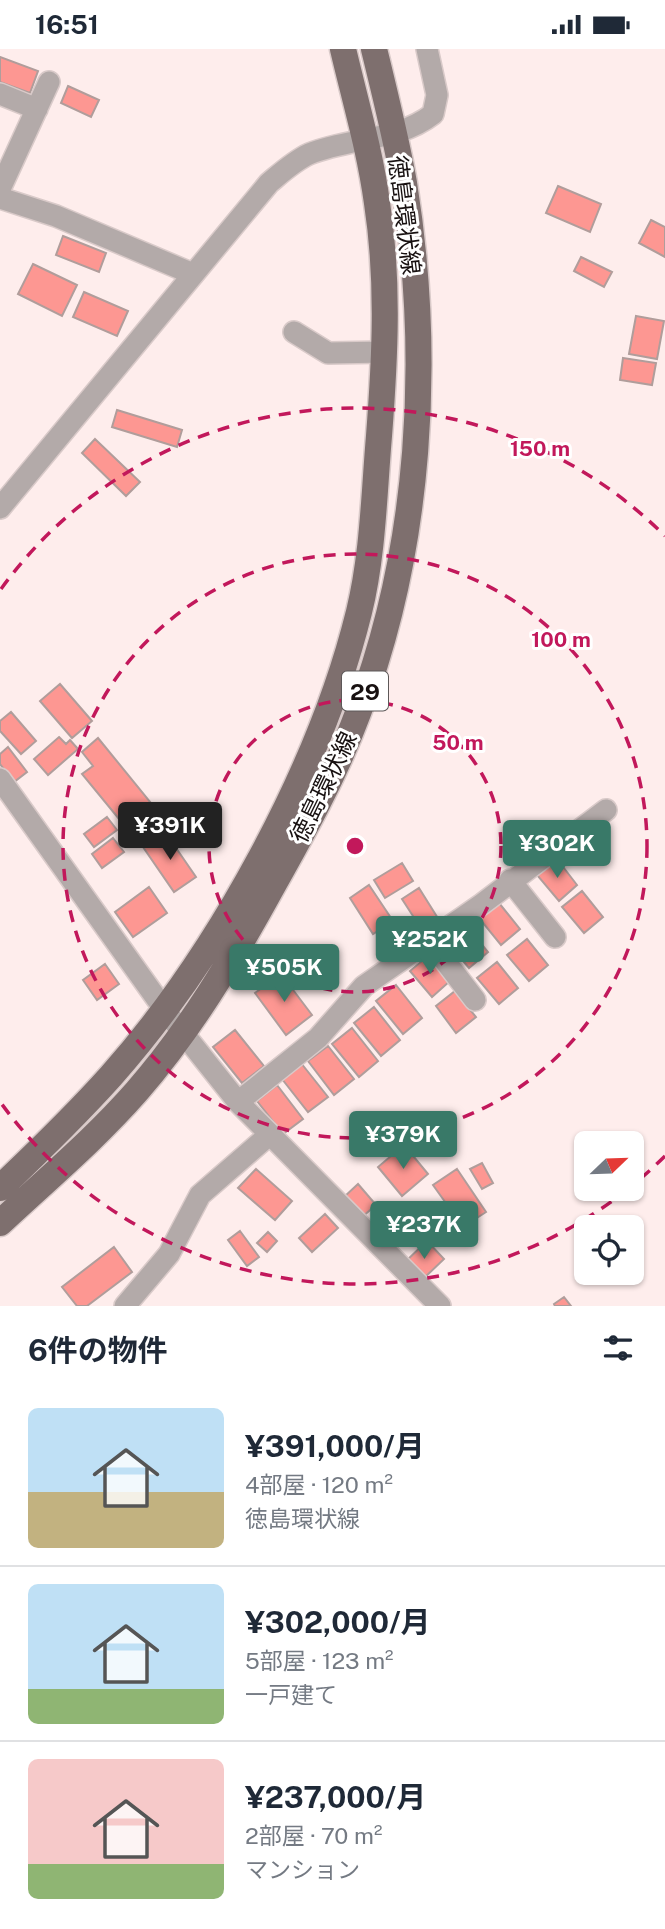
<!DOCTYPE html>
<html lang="ja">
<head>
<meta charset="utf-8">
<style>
  body { margin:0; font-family:"Public Sans","Noto Sans JP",sans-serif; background:#f6f6f7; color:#1f2937; height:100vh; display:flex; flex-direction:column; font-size:26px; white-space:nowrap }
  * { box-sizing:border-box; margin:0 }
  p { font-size:23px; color:#747a83 }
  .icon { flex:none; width:38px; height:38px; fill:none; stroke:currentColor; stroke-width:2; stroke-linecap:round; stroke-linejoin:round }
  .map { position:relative; height:1257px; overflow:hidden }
  .side { display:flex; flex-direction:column; background:#fff; flex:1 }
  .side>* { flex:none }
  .needle { width:46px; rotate:67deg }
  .fabs { position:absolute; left:574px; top:1082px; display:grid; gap:14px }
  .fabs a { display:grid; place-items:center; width:70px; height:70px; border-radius:10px; background:#fff; box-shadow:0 2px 5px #0004; font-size:35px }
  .price { position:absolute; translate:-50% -60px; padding:0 16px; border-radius:7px; background:#397968; color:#fff; font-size:23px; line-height:46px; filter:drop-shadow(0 2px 4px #0008) }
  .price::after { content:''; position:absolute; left:50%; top:42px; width:21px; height:16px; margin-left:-10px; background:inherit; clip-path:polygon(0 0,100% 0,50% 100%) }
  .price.on { background:#222; color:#fff }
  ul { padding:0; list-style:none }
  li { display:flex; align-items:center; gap:21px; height:175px; padding:0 28px }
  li+li { border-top:2px solid #e0e1e3 }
  li span { display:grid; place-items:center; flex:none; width:196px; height:140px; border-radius:10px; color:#555 }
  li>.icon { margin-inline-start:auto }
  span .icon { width:84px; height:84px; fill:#fffc; stroke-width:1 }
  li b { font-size:30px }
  h2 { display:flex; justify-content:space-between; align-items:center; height:84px; padding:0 28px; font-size:30px }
  .status { display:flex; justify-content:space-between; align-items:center; height:49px; padding:0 35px; background:#fff; direction:ltr }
  .status svg { height:19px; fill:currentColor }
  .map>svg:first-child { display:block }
  .building { fill:#fd9792; stroke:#b09d9b; stroke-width:2 }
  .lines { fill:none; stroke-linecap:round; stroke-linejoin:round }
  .minor-casing { stroke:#d9cac9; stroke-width:24 }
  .major-casing { stroke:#d9cac9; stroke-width:29 }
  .minor { stroke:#b3aaa9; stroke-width:21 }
  .major { stroke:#7e6f6e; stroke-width:26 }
  .ring { fill:none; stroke:#c2185b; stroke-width:3.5; stroke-dasharray:12 9 }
  .labels { text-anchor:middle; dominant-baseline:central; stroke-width:6; stroke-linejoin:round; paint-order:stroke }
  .shield { fill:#fff; stroke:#5d5858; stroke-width:2 }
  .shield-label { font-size:23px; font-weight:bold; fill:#181111 }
  .street-label { font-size:24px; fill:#181111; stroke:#fff }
  .centre { fill:#c2185b; stroke:#fff; stroke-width:3.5 }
  .ring-label { font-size:21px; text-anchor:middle; font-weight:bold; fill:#c2185b; stroke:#fff; stroke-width:6; stroke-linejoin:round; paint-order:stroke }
</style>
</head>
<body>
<div class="status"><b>16:51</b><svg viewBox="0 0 49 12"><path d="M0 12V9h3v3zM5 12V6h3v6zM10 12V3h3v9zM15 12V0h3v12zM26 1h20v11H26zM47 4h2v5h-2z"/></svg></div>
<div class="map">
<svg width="665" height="1257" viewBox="0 0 665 1257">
  <rect width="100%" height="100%" fill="#feedec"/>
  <path class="building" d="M 0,8 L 38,22 L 30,44 L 0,33 Z
    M 68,37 L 99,51 L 91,68 L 61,54 Z
    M 558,137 L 601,155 L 590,183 L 546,164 Z
    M 651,171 L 665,178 L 665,208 L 639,194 Z
    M 63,187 L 106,204 L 99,223 L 56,206 Z
    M 581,208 L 612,223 L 604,238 L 574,222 Z
    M 33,215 L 77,236 L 62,267 L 18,245 Z
    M 84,243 L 128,262 L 117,287 L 73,268 Z
    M 636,267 L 664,272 L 657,310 L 629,305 Z
    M 623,309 L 656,314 L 652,336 L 620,331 Z
    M 117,361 L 182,381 L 177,398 L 112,378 Z
    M 95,390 L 140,433 L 126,447 L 82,404 Z
    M 60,635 L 92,672 L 72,689 L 40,652 Z
    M 11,663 L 36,692 L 21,705 L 0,682 L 0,672 Z
    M 59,688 L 66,695 L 70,691 L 78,700 L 48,726 L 34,710 Z
    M 98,689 L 151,754 L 124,776 L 82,725 L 93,717 L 82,703 Z
    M 8,698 L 27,723 L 14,733 L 0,715 L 0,705 Z
    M 107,768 L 117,781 L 94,798 L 84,785 Z
    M 133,774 L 141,783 L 127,794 L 120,784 Z
    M 165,783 L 196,828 L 174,843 L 143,798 Z
    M 113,789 L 124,803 L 102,819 L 92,805 Z
    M 557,810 L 577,836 L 559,852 L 537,826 Z
    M 402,814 L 413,832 L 385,849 L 374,831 Z
    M 369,836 L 393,872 L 373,885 L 350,849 Z
    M 149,838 L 167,864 L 133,888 L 115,863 Z
    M 419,839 L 439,871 L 422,881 L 402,850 Z
    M 582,842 L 603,868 L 584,884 L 562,858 Z
    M 499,854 L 520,880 L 501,896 L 479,869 Z
    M 467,877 L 488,903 L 469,919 L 447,893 Z
    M 527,890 L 548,916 L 529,932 L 507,906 Z
    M 429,906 L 450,932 L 432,948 L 410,922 Z
    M 497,913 L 518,939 L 499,955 L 477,929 Z
    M 105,915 L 119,935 L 97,951 L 83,931 Z
    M 281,925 L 312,966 L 286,986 L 255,944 Z
    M 396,936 L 422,969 L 403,985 L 376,952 Z
    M 455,942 L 476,968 L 456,984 L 436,957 Z
    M 374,958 L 400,991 L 381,1007 L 354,974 Z
    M 352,979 L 378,1012 L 359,1028 L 332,995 Z
    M 235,981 L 264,1017 L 242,1034 L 213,998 Z
    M 328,997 L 354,1030 L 334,1046 L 308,1012 Z
    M 301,1014 L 328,1048 L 308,1063 L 282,1030 Z
    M 277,1036 L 303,1070 L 283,1085 L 257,1052 Z
    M 404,1096 L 428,1125 L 402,1147 L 378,1118 Z
    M 482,1114 L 493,1134 L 482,1140 L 470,1120 Z
    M 256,1120 L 292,1152 L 275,1171 L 238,1139 Z
    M 457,1120 L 486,1163 L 463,1178 L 433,1136 Z
    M 358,1135 L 376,1156 L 362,1168 L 344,1148 Z
    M 325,1165 L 338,1179 L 312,1203 L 299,1189 Z
    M 240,1182 L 259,1208 L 247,1217 L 228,1191 Z
    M 268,1183 L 277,1192 L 267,1203 L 257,1194 Z
    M 427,1192 L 444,1210 L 422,1231 L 404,1214 Z
    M 114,1198 L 132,1223 L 87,1257 L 77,1257 L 62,1238 Z
    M 564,1248 L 571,1257 L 555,1257 L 554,1255 Z"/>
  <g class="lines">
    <defs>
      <path id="minor" d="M 0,45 L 37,60
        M 0,140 L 49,33
        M 0,149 L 56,167 L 193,225
        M 294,283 L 328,304 L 386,303
        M 0,459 L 269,134 C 281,124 294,112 309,105 C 350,88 397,93 433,65 L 437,46 L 427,0
        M 0,730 L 164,960 L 238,1053 L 440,1257
        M 510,831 L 555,888
        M 429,891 L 475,951
        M 238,1053 L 318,989 L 364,937 L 482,855 L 606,761
        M 125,1257 L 169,1205 L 200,1146 L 269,1086"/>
      <path id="major" d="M 0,1139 C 38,1103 76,1066 111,1027 C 219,905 320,721 359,563 C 373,506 374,445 379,387 C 385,309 389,232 377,154 C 370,102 355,51 343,0
        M 0,1174 C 46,1131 95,1090 137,1042 C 190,981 232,911 271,840 C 303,783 335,726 358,664 C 421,499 432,309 404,134 C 396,89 385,45 374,0"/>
    </defs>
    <use href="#minor" class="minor-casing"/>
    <use href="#major" class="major-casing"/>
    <use href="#minor" class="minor"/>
    <use href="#major" class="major"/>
  </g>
  <g class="ring">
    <circle cx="355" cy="797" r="146"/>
    <circle cx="355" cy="797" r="292"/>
    <path d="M665 1107A438 438 0 0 1 634 1135M628 1140A438 438 0 0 1 1 1054M1 540A438 438 0 0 1 665 487"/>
  </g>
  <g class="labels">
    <rect class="shield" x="342" y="622.5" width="46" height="39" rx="5"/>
    <g class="shield-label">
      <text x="365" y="642">29</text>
    </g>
    <g class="street-label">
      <text transform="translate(405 166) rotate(83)">徳島環状線</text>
      <text transform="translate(323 738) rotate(-64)">徳島環状線</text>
    </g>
  </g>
  <circle cx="355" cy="797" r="10" class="centre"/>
  <g class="ring-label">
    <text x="540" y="407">150 m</text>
    <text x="561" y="598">100 m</text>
    <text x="458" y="701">50 m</text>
  </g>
</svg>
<div class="fabs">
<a><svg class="needle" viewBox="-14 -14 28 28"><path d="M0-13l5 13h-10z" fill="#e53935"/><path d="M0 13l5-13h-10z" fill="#747a83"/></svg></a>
<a><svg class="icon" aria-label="locate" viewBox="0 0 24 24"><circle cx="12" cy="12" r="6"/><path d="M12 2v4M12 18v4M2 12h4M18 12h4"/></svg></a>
</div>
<b class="price on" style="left:170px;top:813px">¥391K</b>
<b class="price" style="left:557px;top:831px">¥302K</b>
<b class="price" style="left:430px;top:927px">¥252K</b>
<b class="price" style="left:284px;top:955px">¥505K</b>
<b class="price" style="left:403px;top:1122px">¥379K</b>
<b class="price" style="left:424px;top:1212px">¥237K</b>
</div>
<section class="side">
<h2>6件の物件<svg class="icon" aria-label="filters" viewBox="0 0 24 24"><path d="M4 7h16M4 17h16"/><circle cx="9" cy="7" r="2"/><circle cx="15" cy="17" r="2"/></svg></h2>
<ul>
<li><span style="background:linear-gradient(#bfe0f5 60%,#c2b280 0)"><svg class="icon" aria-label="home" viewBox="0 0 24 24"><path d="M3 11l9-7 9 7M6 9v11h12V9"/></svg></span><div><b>¥391,000/月</b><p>4部屋 · 120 m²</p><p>徳島環状線</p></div></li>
<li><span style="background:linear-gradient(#bfe0f5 75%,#8fb573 0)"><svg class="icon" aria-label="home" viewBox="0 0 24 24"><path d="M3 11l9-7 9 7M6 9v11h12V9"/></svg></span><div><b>¥302,000/月</b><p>5部屋 · 123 m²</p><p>一戸建て</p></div></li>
<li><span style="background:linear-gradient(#f6c9c9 75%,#8fb573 0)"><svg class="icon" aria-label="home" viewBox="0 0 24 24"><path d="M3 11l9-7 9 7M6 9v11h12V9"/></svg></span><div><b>¥237,000/月</b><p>2部屋 · 70 m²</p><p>マンション</p></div></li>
</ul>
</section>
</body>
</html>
